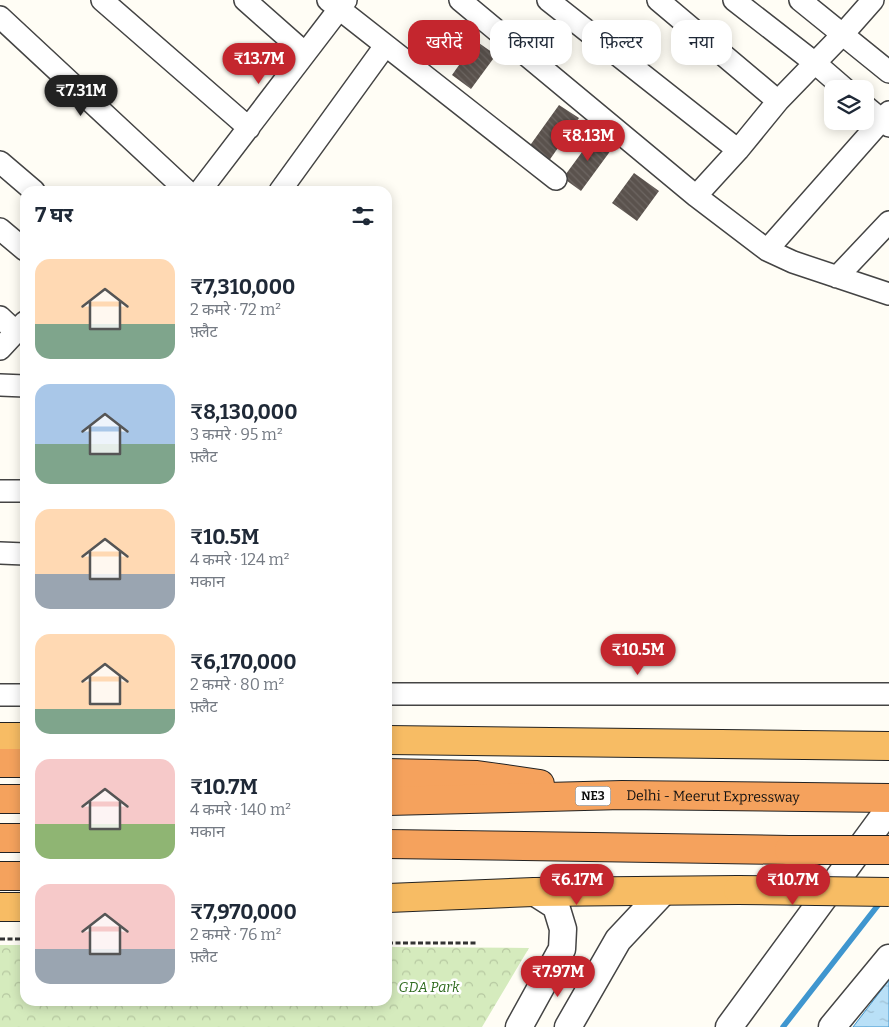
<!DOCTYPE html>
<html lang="hi">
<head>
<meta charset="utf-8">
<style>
  body { margin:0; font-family:Bitter,"Noto Sans Devanagari",serif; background:#f6f6f7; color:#1f2937; height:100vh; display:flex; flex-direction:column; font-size:19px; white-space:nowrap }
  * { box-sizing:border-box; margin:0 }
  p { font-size:16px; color:#747a83 }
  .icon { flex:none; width:28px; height:28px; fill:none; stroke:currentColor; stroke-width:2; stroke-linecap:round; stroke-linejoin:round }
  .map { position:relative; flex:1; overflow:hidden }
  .sheet { position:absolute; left:20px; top:186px; width:372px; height:820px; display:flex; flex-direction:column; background:#fff; border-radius:15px; box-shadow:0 2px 12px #0003 }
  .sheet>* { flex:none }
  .banner { position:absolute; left:408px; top:20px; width:406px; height:45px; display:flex; gap:10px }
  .controls { position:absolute; left:824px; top:80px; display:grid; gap:10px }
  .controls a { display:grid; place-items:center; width:50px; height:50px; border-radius:10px; background:#fff; box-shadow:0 2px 12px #0003; font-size:25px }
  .price { position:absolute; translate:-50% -42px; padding:0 11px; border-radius:18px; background:#c4262e; color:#fff; font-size:16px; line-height:32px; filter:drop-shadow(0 1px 2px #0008) }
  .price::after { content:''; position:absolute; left:50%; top:30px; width:15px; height:11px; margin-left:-8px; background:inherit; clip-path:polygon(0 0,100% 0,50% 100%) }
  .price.active { background:#222; color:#fff }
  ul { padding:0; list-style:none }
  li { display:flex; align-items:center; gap:15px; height:125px; padding:0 15px }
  li span { display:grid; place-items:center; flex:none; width:140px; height:100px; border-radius:15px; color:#555 }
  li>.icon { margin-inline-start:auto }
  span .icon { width:60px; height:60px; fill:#fffc; stroke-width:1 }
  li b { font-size:21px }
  h2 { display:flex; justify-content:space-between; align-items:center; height:60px; padding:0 15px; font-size:21px }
  .pill { padding:0 18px; border-radius:15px; background:#fff; box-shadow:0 2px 12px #0003; font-size:18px; line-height:45px }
  .pill.active { background:#c4262e; color:#fff }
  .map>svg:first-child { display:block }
  .park { fill:url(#park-crowns) }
  .water { fill:url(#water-ripples); stroke:#3f96cf }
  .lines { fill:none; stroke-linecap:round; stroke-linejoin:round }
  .stream { stroke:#3f96cf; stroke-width:5.5 }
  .building { fill:url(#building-back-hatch) }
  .minor-casing { stroke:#444; stroke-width:24 }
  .tertiary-casing { stroke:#444; stroke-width:29 }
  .trunk-casing { stroke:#222; stroke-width:30 }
  .motorway-casing { stroke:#222; stroke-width:30 }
  .path { stroke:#333; stroke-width:3; stroke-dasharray:5 2.5; stroke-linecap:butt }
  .minor { stroke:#fff; stroke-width:21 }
  .tertiary { stroke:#fff; stroke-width:26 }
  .trunk { stroke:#f7bc64; stroke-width:28 }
  .motorway { stroke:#f5a25d; stroke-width:28 }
  .trunk-bridge-casing { stroke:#222; stroke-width:30; stroke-linecap:butt }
  .motorway-bridge-casing { stroke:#222; stroke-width:30; stroke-linecap:butt }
  .trunk-bridge { stroke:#f7bc64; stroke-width:28 }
  .motorway-bridge { stroke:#f5a25d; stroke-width:28 }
  .labels { text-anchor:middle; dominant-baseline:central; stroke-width:5; stroke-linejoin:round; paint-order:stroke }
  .shield { fill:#fff; stroke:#585858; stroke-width:1 }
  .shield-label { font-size:12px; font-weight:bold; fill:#111 }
  .street-label { font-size:14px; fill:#111; stroke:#fff }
  .park-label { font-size:14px; font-style:italic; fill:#2f6b1f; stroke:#fff }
</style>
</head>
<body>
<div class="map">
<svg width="889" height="1027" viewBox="0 0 889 1027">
  <defs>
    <pattern id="park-crowns" width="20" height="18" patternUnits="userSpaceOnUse" patternTransform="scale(1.25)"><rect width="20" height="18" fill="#d5ebbd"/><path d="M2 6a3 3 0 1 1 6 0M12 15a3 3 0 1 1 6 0" fill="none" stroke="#b6c8a1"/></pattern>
    <pattern id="water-ripples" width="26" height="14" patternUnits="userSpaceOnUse" patternTransform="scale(1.25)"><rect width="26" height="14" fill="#b9e0f7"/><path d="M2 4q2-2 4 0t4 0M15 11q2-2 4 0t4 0" fill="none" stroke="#9ebfd3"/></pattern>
    <pattern id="building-back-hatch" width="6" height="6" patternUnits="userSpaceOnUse" patternTransform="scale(1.25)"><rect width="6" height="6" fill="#5a524d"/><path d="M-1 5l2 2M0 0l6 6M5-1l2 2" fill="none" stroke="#6d6662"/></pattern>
  </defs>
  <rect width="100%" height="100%" fill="#fffdf5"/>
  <path class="park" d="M 0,945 L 25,945 L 25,1001 L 388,1001 L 388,947 L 529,948 L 482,1027 L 0,1027 Z"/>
  <path class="water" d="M 889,980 L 889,1027 L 853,1027 Z"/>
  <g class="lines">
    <path class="stream" d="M 783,1027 L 882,900"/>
  </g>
  <path class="building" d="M 476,41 L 496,55 L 471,89 L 452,75 Z
    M 559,105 L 579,118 L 546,165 L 526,151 Z
    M 596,133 L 614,146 L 581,191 L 563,178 Z
    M 634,173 L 659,191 L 637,221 L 612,203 Z"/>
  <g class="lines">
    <defs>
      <path id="minor" d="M 102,0 L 249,128
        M 245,0 L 305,53
        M 328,0 L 556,179
        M 460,0 L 696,196 L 767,250 L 793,262 L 889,294
        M 548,0 L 738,150
        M 658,0 L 778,101
        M 734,0 L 815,63 L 845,89
        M 800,0 L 889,72
        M 0,17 L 187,191
        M 865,106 L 889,126
        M 0,162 L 34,191
        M 200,191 L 346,0
        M 280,191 L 385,46
        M 696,196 L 738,150 L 778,101 L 843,34 L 873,0
        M 0,229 L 25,250
        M 767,250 L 889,112
        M 837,277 L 889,222
        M 0,317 L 16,332 L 25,332
        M 0,349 L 25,322
        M 0,385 L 25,386
        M 0,491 L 25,491
        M 0,553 L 25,554
        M 388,694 L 889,694
        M 0,695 L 25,695"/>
      <path id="tertiary" d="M 519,1027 L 562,949 L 563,929 L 556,906 L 534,892
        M 568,1027 L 618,940 L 664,891
        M 729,1027 L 889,809
        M 832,1027 L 889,958"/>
      <path id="trunk" d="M 0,737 L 25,737
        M 388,740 L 889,746
        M 388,898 L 534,892 L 738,890
        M 0,907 L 25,907"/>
      <g id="motorway">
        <path d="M 0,763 L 25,763"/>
        <path d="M 388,773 L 477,775 L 540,784"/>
        <path d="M 0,799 L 25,799"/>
        <path id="s1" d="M 388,801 L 622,795 L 889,798"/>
        <path d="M 0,838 L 25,838"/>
        <path d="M 388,844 L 789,850"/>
        <path d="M 0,876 L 25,876"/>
      </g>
    </defs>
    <use href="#minor" class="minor-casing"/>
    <use href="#tertiary" class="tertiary-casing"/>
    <use href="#trunk" class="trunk-casing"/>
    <use href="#motorway" class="motorway-casing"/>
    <path class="path" d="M 0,939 L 25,939
      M 388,943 L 478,943"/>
    <use href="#minor" class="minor"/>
    <use href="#tertiary" class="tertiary"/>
    <use href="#trunk" class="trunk"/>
    <use href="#motorway" class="motorway"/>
    <defs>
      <path id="trunk-bridge" d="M 738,890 L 889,892"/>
      <path id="motorway-bridge" d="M 789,850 L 889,850"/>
    </defs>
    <use href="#trunk-bridge" class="trunk-bridge-casing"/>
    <use href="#motorway-bridge" class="motorway-bridge-casing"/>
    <use href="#trunk-bridge" class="trunk-bridge"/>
    <use href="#motorway-bridge" class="motorway-bridge"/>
  </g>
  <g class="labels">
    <rect class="shield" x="575.5" y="786.5" width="35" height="19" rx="4"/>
    <g class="shield-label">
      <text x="593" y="796">NE3</text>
    </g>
    <g class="street-label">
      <text stroke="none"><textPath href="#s1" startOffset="325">Delhi - Meerut Expressway</textPath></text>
    </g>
    <g class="park-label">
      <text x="429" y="987">GDA Park</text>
    </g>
  </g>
</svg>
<div class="controls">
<a><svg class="icon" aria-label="layers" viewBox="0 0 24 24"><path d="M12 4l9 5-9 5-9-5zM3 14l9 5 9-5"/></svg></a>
</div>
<b class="price" style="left:259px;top:85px">₹13.7M</b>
<b class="price active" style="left:81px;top:117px">₹7.31M</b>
<b class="price" style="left:588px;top:162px">₹8.13M</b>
<b class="price" style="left:638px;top:676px">₹10.5M</b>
<b class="price" style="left:577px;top:906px">₹6.17M</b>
<b class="price" style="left:793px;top:906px">₹10.7M</b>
<b class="price" style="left:558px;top:998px">₹7.97M</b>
<div class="banner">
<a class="pill active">खरीदें</a>
<a class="pill">किराया</a>
<a class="pill">फ़िल्टर</a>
<a class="pill">नया</a>
</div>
<section class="sheet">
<h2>7 घर<svg class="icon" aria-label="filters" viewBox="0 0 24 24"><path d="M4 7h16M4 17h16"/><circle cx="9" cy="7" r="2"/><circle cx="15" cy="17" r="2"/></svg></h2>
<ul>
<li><span style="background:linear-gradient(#ffd9b3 65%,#7fa58c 0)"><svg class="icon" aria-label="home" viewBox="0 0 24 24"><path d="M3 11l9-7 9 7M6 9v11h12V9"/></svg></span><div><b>₹7,310,000</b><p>2 कमरे · 72 m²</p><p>फ़्लैट</p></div></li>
<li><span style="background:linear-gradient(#a9c7e8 60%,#7fa58c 0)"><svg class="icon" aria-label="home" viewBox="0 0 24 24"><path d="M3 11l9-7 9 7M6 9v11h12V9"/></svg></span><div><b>₹8,130,000</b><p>3 कमरे · 95 m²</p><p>फ़्लैट</p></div></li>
<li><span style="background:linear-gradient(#ffd9b3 65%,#9aa5b1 0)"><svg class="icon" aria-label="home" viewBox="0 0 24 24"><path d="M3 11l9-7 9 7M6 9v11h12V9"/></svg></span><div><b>₹10.5M</b><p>4 कमरे · 124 m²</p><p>मकान</p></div></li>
<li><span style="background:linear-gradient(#ffd9b3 75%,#7fa58c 0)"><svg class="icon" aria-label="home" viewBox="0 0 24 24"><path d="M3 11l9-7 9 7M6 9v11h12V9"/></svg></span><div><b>₹6,170,000</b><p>2 कमरे · 80 m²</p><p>फ़्लैट</p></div></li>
<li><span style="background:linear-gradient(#f6c9c9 65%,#8fb573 0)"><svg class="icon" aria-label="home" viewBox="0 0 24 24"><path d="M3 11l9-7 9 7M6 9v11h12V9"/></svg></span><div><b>₹10.7M</b><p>4 कमरे · 140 m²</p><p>मकान</p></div></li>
<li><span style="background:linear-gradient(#f6c9c9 65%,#9aa5b1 0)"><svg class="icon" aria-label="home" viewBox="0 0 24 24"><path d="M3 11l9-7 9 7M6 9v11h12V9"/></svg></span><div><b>₹7,970,000</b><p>2 कमरे · 76 m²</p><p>फ़्लैट</p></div></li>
</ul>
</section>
</div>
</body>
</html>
